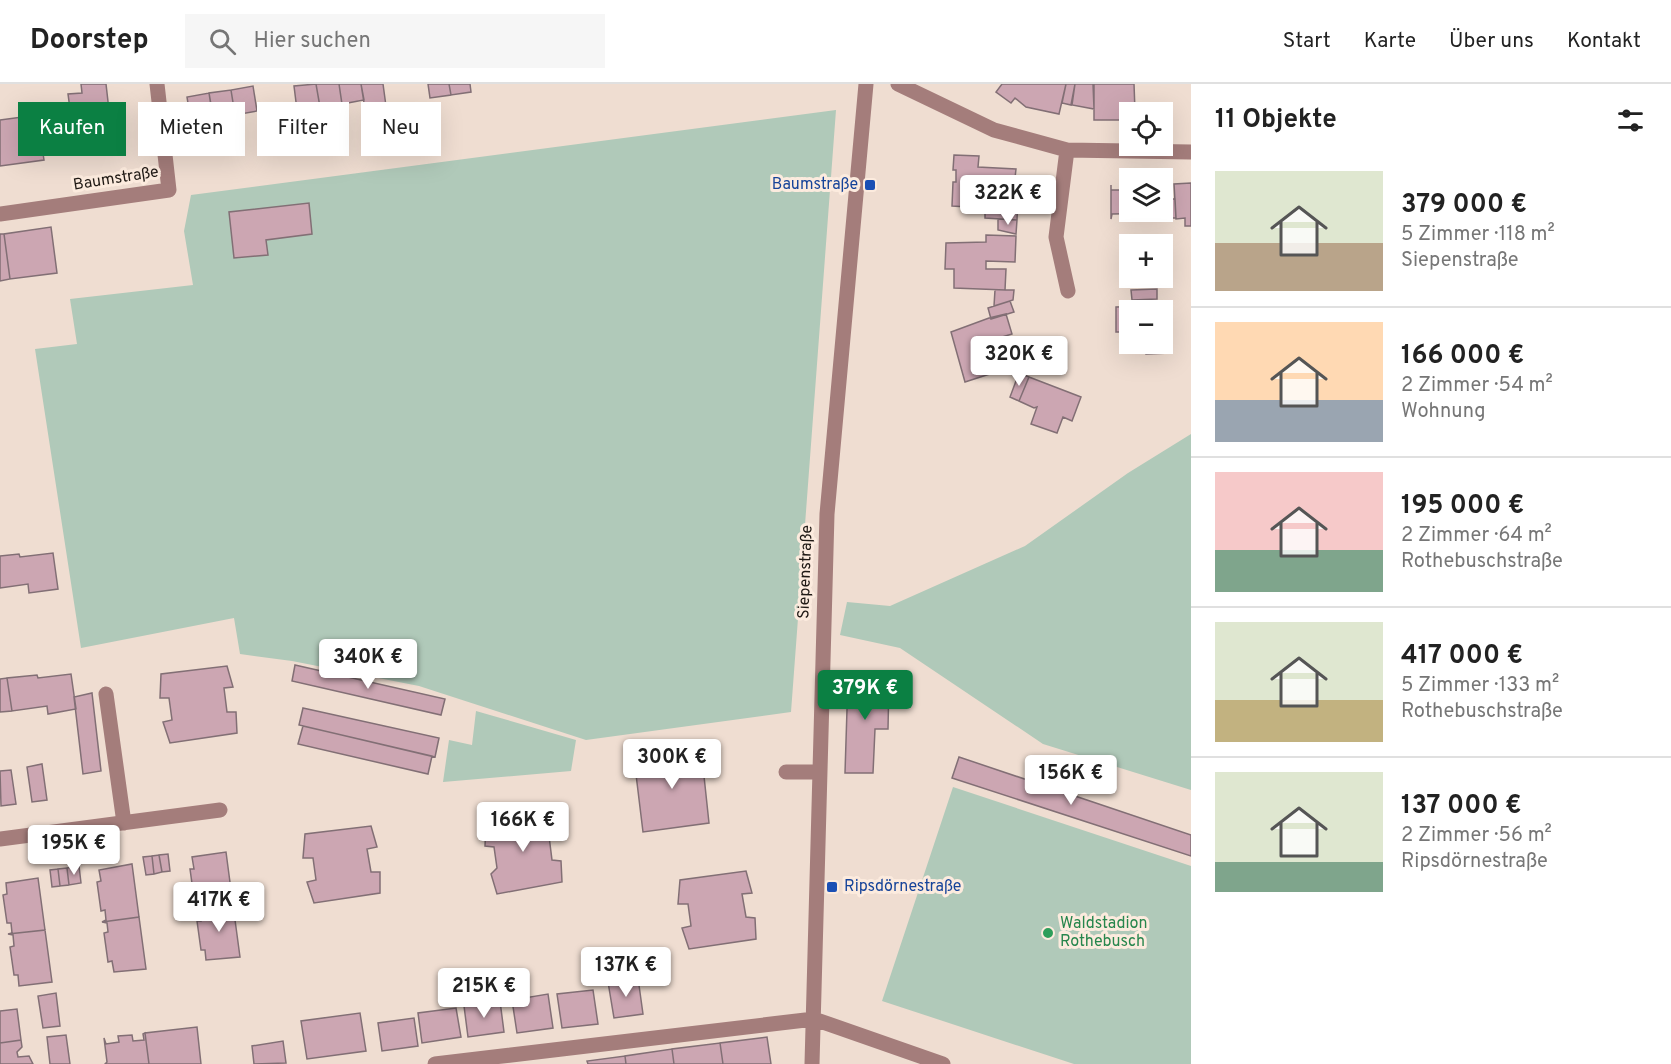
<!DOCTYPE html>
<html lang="de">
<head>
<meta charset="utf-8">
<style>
  body { margin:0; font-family:Overpass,sans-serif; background:#f6f6f6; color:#222; height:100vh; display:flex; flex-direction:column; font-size:22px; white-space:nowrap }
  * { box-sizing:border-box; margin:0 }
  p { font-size:20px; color:#767676 }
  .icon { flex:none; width:33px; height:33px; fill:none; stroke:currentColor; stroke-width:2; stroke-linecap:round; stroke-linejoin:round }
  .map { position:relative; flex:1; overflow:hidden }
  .sheet { display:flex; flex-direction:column; background:#fff; width:480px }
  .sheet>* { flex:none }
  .hud { position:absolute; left:18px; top:18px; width:570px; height:54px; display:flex; gap:12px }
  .fabs { position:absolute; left:1119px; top:18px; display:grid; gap:12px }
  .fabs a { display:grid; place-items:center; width:54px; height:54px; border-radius:0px; background:#fff; box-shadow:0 6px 24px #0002; font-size:30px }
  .price { position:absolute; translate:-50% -51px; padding:0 14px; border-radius:6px; background:#fff; color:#222; font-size:20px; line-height:39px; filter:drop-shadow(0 2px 3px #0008) }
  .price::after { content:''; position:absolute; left:50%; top:36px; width:18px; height:14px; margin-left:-9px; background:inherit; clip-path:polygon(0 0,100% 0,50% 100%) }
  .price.on { background:#0b8043; color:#fff }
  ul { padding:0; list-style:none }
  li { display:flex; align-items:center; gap:18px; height:150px; padding:0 24px }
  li+li { border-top:2px solid #e0e0e0 }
  li span { display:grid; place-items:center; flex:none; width:168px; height:120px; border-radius:0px; color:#555 }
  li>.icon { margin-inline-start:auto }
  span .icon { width:72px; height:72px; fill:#fffc; stroke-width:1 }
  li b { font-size:26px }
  h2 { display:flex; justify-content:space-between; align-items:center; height:72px; padding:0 24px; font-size:26px }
  .pill { padding:0 21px; border-radius:0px; background:#fff; box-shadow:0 6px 24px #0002; font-size:21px; line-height:54px }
  .pill.on { background:#0b8043; color:#fff }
  header { display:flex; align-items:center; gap:36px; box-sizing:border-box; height:84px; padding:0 30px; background:#fff; border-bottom:2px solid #e0e0e0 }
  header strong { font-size:28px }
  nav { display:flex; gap:33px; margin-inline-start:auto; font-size:21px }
  .search { width:420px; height:54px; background:#f6f6f6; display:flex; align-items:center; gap:15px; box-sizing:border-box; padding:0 21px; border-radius:0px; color:#767676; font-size:22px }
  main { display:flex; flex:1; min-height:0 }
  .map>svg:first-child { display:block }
  .green { fill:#b0c9b9 }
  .building { fill:#cca6b2; stroke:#826f75; stroke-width:1.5 }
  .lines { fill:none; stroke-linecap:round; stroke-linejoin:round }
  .minor { stroke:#a47d7b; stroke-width:15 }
  .transit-dot { fill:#1a4fb4; stroke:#fcebde; stroke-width:2 }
  .leisure-dot { fill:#2e9e5b; stroke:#fcebde; stroke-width:2 }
  .labels { text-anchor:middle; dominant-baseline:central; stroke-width:6; stroke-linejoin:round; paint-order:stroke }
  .street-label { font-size:16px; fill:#201a15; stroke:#fcebde }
  .transit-label { font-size:16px; fill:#164399; stroke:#fcebde; text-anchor:end }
  .leisure-label { font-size:16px; fill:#27864d; stroke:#fcebde; text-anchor:start }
</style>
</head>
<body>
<header>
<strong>Doorstep</strong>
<div class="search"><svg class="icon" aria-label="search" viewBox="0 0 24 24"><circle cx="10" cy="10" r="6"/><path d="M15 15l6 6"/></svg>Hier suchen</div>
<nav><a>Start</a><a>Karte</a><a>Über uns</a><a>Kontakt</a></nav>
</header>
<main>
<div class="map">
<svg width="1191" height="980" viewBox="0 0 1191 980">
  <rect width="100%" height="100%" fill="#efddd1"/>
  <path class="green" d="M 836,26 L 791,628 L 586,656 L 419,602 L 292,577 L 240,570 L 234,534 L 81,564 L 35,265 L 77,260 L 70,215 L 193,201 L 184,147 L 191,111 Z
    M 1191,350 L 1191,706 L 1043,660 L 900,564 L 840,551 L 847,518 L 890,522 L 1025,462 L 1128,389 Z
    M 476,627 L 576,656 L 571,687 L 443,698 L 449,656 L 472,661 Z
    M 953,703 L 1191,782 L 1191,980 L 1074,980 L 882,917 Z"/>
  <path class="building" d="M 81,0 L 106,0 L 110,35 L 72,40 L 68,10 L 82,9 Z
    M 316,0 L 320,23 L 297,26 L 294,2 Z
    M 316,0 L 339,0 L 342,20 L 320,23 Z
    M 339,0 L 361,0 L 364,16 L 342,20 Z
    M 361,0 L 383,0 L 386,22 L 365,25 Z
    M 428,0 L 449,0 L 451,11 L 430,14 Z
    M 449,0 L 470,0 L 471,8 L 451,11 Z
    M 1002,0 L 1066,0 L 1059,30 L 1026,23 L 1015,14 L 1011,19 L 996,8 Z
    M 1066,0 L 1075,0 L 1071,21 L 1062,19 Z
    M 1075,0 L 1093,0 L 1094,25 L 1072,21 Z
    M 1094,0 L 1134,0 L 1135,27 L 1121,27 L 1122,36 L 1094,36 Z
    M 253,2 L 257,27 L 235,31 L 231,6 Z
    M 231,6 L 235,31 L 213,35 L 209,9 Z
    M 209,9 L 214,38 L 196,42 L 196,38 L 191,38 L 187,13 Z
    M 37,31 L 44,76 L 0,82 L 0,36 Z
    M 954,71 L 979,72 L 978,83 L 1016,85 L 1013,112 L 1018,112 L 1017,136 L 985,134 L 985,116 L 968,116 L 968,123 L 952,122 L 953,98 L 956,98 L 956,86 L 953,86 Z
    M 1191,99 L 1191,142 L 1185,142 L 1185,134 L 1176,135 L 1174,100 Z
    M 1111,101 L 1111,106 L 1130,106 L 1130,128 L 1161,128 L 1162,134 L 1161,129 L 1112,130 L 1111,135 Z
    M 1162,115 L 1175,115 L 1176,134 L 1162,134 Z
    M 309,119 L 312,150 L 266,156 L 268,171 L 234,174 L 229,128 Z
    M 998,135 L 1017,136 L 1016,150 L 998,146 Z
    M 51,143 L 57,189 L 10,195 L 4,150 Z
    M 0,150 L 4,150 L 10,195 L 0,197 Z
    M 986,151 L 1016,152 L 1015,178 L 986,177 L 986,185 L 1006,185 L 1005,206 L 954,204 L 954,185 L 945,185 L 946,159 L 986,158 Z
    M 1157,205 L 1157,215 L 1132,216 L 1131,206 Z
    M 995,206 L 1014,206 L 1013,216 L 994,222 Z
    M 1010,217 L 1014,228 L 991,235 L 988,224 Z
    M 1157,222 L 1158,226 L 1130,226 L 1130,248 L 1116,248 L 1116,223 Z
    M 1006,230 L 1012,250 L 989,257 L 999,287 L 965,298 L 951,248 L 989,234 Z
    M 1162,230 L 1168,230 L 1170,269 L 1146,270 L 1146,260 L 1162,260 Z
    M 1019,289 L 1029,293 L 1019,317 L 1010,313 Z
    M 1029,293 L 1081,313 L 1072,337 L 1063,333 L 1057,349 L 1031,340 L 1037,323 L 1034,324 L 1019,317 Z
    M 53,469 L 58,505 L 29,509 L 28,500 L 0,504 L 0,472 L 19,470 L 20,473 Z
    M 295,581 L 445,615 L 441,631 L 292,597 Z
    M 227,582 L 233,603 L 224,604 L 227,628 L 236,628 L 237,649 L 170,659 L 163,638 L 172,636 L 169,614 L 160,614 L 161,590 Z
    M 71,590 L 76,625 L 48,630 L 47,622 L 12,627 L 7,594 L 37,591 L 38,594 Z
    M 7,594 L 12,627 L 0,628 L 0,595 Z
    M 848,594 L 889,595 L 888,645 L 875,645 L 873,689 L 845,689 Z
    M 92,609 L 101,687 L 83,690 L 74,613 Z
    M 303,624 L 439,654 L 435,673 L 299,641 Z
    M 303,642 L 432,672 L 428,690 L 298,660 Z
    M 701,664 L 709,739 L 643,748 L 634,674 Z
    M 959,673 L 1191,751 L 1191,772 L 952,694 Z
    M 42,680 L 47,716 L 32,718 L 27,683 Z
    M 11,686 L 16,720 L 1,722 L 0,687 Z
    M 552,730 L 558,751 L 549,752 L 552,776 L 561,777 L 562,798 L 497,810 L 491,790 L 497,784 L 494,763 L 485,762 L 486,739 Z
    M 371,742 L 377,763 L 367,765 L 371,788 L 380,788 L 380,809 L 314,819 L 307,798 L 316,796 L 313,774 L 303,774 L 305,750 Z
    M 226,768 L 233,821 L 196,826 L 199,825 L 198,814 L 194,814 L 190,785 L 194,785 L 192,773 Z
    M 168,770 L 170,787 L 162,788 L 159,771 Z
    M 159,771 L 162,788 L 154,790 L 152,772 Z
    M 152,772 L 154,790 L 146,791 L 143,773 Z
    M 132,780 L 139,833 L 102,838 L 106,836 L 105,826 L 101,827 L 97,798 L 101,797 L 99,786 Z
    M 79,782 L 81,799 L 69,801 L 67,784 Z
    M 67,784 L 69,801 L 60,802 L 58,785 Z
    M 58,785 L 60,802 L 52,803 L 50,786 Z
    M 746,787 L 752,809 L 742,810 L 746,833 L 755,834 L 756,855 L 689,865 L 682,844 L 691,842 L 688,820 L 678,820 L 680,796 Z
    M 38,794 L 45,846 L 8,850 L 12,849 L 11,839 L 7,839 L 3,811 L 7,810 L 6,799 Z
    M 233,821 L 240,873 L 206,876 L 205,866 L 201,866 L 197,837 L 201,837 L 200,826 L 196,826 Z
    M 139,833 L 146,885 L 114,888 L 112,877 L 108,878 L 104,849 L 108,848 L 107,839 L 102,838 Z
    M 45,846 L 52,898 L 19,902 L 18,891 L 14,891 L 10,863 L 14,862 L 13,851 L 8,850 Z
    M 638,894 L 643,930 L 614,934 L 608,898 Z
    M 593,906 L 598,940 L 562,944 L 557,910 Z
    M 56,909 L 60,942 L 43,944 L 38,912 Z
    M 548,910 L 553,944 L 517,949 L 512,916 Z
    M 500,917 L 504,948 L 468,953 L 464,922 Z
    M 456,924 L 461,953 L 422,959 L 418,929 Z
    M 17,925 L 21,956 L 0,959 L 0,927 Z
    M 360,929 L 366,967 L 307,975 L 301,937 Z
    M 414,934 L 418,962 L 382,967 L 378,939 Z
    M 197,943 L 201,980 L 149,980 L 145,949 Z
    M 145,949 L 149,980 L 105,980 L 107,978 L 104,954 L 106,960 L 119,958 L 118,952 L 132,951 L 133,957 L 144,956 L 143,950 Z
    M 66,951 L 70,980 L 50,980 L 47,953 Z
    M 767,953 L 771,980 L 723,980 L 720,959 Z
    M 21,956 L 22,963 L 17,968 L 18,973 L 29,972 L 33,980 L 0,980 L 0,959 Z
    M 283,957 L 286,979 L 254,980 L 252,962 Z
    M 720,959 L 723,980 L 674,980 L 672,965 Z
    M 672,965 L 674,980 L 626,980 L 625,972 Z
    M 625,972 L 626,980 L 588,980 L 587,977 Z"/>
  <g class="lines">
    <path class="minor" d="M 898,0 L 994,46 L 1067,66 L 1191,68
      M 1067,66 L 1056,153 L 1068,207
      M 0,130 L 169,106 L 157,0
      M 106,610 L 124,739
      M 786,688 L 818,688
      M 0,755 L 220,726
      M 435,980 L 814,935 L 943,980
      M 812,980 L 827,430 L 866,0"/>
  </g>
  <g class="transit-dot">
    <rect x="864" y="95" width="12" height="12" rx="3"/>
    <rect x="826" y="797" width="12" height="12" rx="3"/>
  </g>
  <circle class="leisure-dot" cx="1048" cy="849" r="6"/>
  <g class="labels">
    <g class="street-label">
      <text transform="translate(116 95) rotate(-9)">Baumstraße</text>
      <text transform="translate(806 488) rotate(-88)">Siepenstraße</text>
    </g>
    <g class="transit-label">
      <text x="858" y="101">Baumstraße</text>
      <text x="844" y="803" text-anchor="start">Ripsdörnestraße</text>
    </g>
    <g class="leisure-label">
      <text x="1060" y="840">Waldstadion<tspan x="1060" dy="18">Rothebusch</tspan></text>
    </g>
  </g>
</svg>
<div class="fabs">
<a><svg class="icon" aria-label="locate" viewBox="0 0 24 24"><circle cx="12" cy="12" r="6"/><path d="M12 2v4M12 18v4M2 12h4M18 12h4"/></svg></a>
<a><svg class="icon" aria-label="layers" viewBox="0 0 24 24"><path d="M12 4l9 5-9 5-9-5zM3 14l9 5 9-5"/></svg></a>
<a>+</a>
<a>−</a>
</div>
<b class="price" style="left:1008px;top:142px">322K €</b>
<b class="price" style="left:1019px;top:303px">320K €</b>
<b class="price" style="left:368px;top:606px">340K €</b>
<b class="price on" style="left:865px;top:637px">379K €</b>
<b class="price" style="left:672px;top:706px">300K €</b>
<b class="price" style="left:1071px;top:722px">156K €</b>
<b class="price" style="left:523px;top:769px">166K €</b>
<b class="price" style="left:74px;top:792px">195K €</b>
<b class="price" style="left:219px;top:849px">417K €</b>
<b class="price" style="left:626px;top:914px">137K €</b>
<b class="price" style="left:484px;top:935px">215K €</b>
<div class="hud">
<a class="pill on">Kaufen</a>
<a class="pill">Mieten</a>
<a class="pill">Filter</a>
<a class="pill">Neu</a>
</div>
</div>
<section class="sheet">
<h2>11 Objekte<svg class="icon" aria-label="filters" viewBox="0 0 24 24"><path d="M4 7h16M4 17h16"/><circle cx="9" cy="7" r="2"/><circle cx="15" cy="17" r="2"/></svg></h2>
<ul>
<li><span style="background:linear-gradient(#dfe7d0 60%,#b9a48a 0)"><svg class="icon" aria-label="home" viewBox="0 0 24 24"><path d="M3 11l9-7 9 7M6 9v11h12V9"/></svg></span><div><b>379 000 €</b><p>5 Zimmer · 118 m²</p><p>Siepenstraße</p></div></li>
<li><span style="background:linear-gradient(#ffd9b3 65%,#9aa5b1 0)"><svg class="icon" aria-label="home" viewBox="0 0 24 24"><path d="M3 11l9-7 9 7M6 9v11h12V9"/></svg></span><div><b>166 000 €</b><p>2 Zimmer · 54 m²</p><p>Wohnung</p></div></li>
<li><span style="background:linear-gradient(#f6c9c9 65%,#7fa58c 0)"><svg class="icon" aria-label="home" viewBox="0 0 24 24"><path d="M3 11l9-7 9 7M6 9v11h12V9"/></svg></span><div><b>195 000 €</b><p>2 Zimmer · 64 m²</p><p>Rothebuschstraße</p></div></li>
<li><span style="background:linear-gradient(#dfe7d0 65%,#c2b280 0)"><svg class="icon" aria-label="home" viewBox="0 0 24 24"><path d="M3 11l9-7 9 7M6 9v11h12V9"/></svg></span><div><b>417 000 €</b><p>5 Zimmer · 133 m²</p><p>Rothebuschstraße</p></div></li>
<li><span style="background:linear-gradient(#dfe7d0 75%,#7fa58c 0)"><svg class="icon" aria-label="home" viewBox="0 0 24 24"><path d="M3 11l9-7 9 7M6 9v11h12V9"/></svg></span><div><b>137 000 €</b><p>2 Zimmer · 56 m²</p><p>Ripsdörnestraße</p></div></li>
</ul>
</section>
</main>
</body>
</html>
